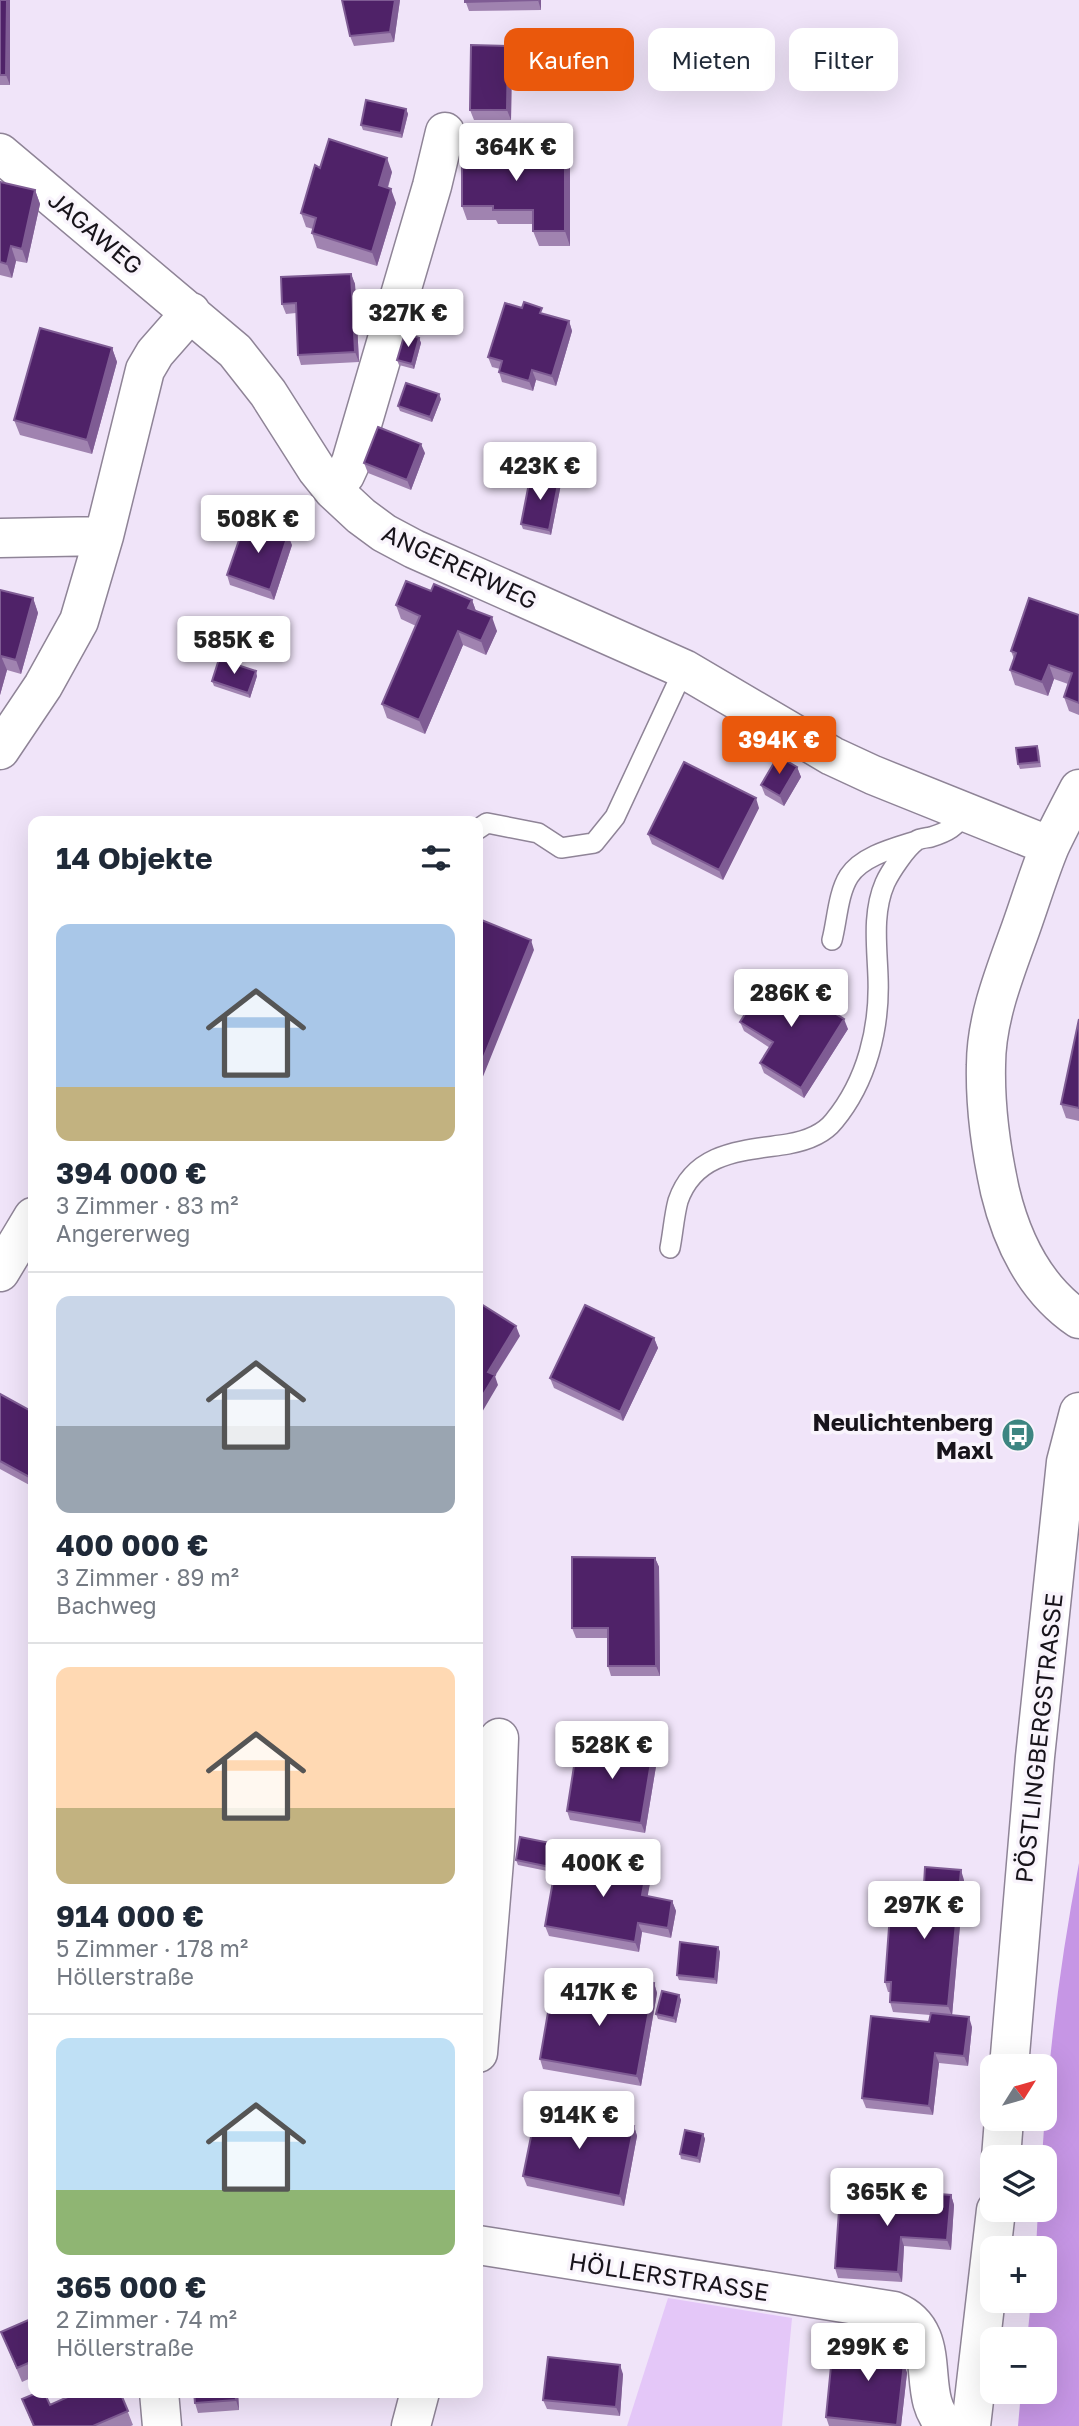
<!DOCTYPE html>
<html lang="de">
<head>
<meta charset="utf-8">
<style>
  body { margin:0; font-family:"Golos Text",sans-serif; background:#f6f6f7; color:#1f2937; height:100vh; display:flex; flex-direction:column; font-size:26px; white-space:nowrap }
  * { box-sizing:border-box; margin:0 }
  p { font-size:23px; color:#747a83 }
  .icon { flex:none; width:38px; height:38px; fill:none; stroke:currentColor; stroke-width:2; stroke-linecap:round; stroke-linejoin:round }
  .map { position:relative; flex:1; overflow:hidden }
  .side { position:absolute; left:28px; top:816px; width:455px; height:1582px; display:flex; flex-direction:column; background:#fff; border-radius:14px; box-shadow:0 7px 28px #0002 }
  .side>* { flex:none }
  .top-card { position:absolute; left:504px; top:28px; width:469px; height:63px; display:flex; gap:14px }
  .needle { width:46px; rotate:53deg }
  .fabs { position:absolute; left:980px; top:2054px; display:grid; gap:14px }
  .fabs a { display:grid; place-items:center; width:77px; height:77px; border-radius:14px; background:#fff; box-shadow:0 7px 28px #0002; font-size:35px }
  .price { position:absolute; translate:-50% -60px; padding:0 16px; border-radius:7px; background:#fff; color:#222; font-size:23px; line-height:46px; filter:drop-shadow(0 2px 4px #0008) }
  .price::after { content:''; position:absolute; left:50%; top:42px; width:21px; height:16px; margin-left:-10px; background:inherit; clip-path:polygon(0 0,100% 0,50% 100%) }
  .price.on { background:#ea580c; color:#fff }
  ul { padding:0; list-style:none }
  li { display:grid; align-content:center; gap:14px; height:371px; padding:0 28px }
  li+li { border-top:2px solid #e0e1e3 }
  li span { display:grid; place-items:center; height:217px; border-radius:14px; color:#555 }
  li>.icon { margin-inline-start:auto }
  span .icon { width:126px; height:126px; fill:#fffc; stroke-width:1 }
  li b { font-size:30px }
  h2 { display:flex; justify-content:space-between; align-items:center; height:84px; padding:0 28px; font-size:30px }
  .chip { padding:0 24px; border-radius:14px; background:#fff; box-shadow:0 7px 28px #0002; font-size:24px; line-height:63px }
  .chip.on { background:#ea580c; color:#fff }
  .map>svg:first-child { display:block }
  .green { fill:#e4c7f8 }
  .forest { fill:#c696e5 }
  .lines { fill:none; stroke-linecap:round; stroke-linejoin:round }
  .service-casing { stroke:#8f8497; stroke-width:22 }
  .minor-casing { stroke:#8f8497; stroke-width:41 }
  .secondary-casing { stroke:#8f8497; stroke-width:41 }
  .service { stroke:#fff; stroke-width:19 }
  .minor { stroke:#fff; stroke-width:38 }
  .secondary { stroke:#fff; stroke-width:38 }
  .wall { fill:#a083b0 }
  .shaded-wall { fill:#7f5c94 }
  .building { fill:#4f2268; stroke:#7f5c94; stroke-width:2 }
  .labels { text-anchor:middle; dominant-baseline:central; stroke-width:7; stroke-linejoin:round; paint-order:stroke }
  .street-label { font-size:24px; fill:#18141b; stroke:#f9f4fc }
  .poi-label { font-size:24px; font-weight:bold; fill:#18141b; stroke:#f9f4fc; text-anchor:end }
</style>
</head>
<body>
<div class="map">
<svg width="1079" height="2426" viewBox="0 0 1079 2426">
  <rect width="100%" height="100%" fill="#f0e4f9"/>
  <path class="green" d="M 668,2298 L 792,2318 L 782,2426 L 627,2426 Z"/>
  <path class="forest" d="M 1079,1863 L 1079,2426 L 1018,2426 L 1021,2392 L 1045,2392 L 1045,2340 L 1027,2340 L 1031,2301 L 1045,2301 L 1045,2249 L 1036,2249 L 1038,2210 L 1045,2210 L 1045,2158 L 1042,2158 C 1048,2059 1060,1961 1079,1863 Z"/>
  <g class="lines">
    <defs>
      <path id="service" d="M 478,829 L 487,823 L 538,833 L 561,848 L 594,843 L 615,817 L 684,669
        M 832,940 C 837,921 838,893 849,876 C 862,856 894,848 916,841
        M 670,1248 C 673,1233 674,1216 678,1201 C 695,1151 743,1151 788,1144 C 805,1141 823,1135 834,1121 C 867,1081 880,1028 878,977 C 877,946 872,913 885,883 C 890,872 906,848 916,841 C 920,838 927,838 931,837 C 947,832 957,827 964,812"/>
      <path id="minor" d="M 0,153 L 235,351 L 268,393 L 317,470 L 333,490 L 361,516 L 384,533 L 414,549 L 684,669 L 832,756 L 873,775 L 1050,846
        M 333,490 L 345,475 L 351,462 L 432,186 L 445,132
        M 0,538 L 104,536
        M 0,750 L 43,686 L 79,621 L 104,536 L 145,370 L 155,353 L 191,312
        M 1079,789 C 1069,808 1059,827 1050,846 C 1038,875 1029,906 1018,936 C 1003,977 986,1021 986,1065 C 985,1107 991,1150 1000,1191 C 1012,1241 1035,1289 1079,1319
        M 0,1272 L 33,1217
        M 478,2053 L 495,1849 L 499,1738
        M 478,2245 L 894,2311 C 948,2333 912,2397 947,2426
        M 159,2392 L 162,2426
        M 411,2426 L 420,2392"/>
      <path id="secondary" d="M 1009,2067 L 1035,1757 L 1066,1462 L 1079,1412
        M 1001,2158 L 1004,2119
        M 971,2426 L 996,2210"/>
    </defs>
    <use href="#service" class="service-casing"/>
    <use href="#minor" class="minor-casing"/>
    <use href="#secondary" class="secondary-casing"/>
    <use href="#service" class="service"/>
    <use href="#minor" class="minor"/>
    <use href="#secondary" class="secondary"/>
  </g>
  <path class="wall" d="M 0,0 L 10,0 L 10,85 L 0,85 Z
    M 400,0 L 394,42 L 354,46 L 350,36 Z
    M 465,0 L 541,0 L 541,10 L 469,11 Z
    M 512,56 L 511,120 L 474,120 L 470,110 Z
    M 406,109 L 408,114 L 402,138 L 363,130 L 361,125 Z
    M 498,144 L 501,153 L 565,153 L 570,167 L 570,246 L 539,246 L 533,231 L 533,224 L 498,224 L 496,220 L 467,220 L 462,206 Z
    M 320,168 L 392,172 L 388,188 L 396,203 L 377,266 L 317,248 L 312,233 L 313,229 L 306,227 L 301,213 Z
    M 0,182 L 35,190 L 40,204 L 27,263 L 16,261 L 12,278 L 0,275 Z
    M 351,274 L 355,284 L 359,362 L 301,365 L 298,355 L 296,313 L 286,314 L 282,304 Z
    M 544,314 L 569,321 L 572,331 L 556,386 L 536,380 L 533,391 L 502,382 L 499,372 L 500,369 L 492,367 L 488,357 Z
    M 419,338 L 421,343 L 414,369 L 399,365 L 397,360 Z
    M 112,348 L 117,362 L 92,454 L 20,435 L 14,420 Z
    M 441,399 L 432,422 L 400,411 L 398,406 Z
    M 425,453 L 411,490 L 368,473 L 364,463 Z
    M 559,479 L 561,484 L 551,535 L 523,529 L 521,524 Z
    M 292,545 L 274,600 L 230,585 L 227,575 Z
    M 0,590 L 33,598 L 38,613 L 21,674 L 7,670 L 0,695 Z
    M 431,591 L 472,600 L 476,611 L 497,631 L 486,655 L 463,645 L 425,734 L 387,718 L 382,704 L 416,626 L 401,619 L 396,605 Z
    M 1079,615 L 1079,715 L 1069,711 L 1064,697 L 1068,684 L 1054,679 L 1048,696 L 1015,685 L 1010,670 L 1014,659 L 1011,651 Z
    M 257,676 L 250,698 L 214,686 L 212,681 Z
    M 1037,746 L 1039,751 L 1041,767 L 1020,769 L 1018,764 Z
    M 797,767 L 801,777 L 784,806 L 765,795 L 761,785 Z
    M 759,808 L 723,880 L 652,844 L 648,834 Z
    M 1079,1019 L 1079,1121 L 1066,1118 L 1061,1104 Z
    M 740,1022 L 848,1029 L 804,1098 L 764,1073 L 760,1063 L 770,1048 L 744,1031 Z
    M 654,1338 L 658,1348 L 623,1421 L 554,1388 L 550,1378 Z
    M 0,1394 L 33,1412 L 33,1487 L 0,1469 Z
    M 655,1558 L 659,1567 L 660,1676 L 611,1676 L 608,1666 L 608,1638 L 576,1638 L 572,1628 Z
    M 654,1744 L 658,1754 L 645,1833 L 570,1820 L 567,1811 Z
    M 555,1844 L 556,1849 L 552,1872 L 518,1865 L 516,1860 Z
    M 647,1868 L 651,1878 L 647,1896 L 672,1901 L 676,1911 L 671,1938 L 642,1932 L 639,1952 L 549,1936 L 545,1926 Z
    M 964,1880 L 952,2015 L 972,2027 L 968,2066 L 939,2063 L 933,2115 L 866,2108 L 862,2098 L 929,2022 L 930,2015 L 893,2012 L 890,2002 L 890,1992 L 888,1992 L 885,1982 L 923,1902 Z
    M 718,1947 L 720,1952 L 717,1984 L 679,1980 L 677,1975 Z
    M 654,1983 L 657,1993 L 641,2086 L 543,2069 L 540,2059 L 614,2000 Z
    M 679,1995 L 681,2000 L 676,2023 L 658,2019 L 656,2014 Z
    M 634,2126 L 637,2136 L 624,2206 L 527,2186 L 523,2176 Z
    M 703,2134 L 705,2139 L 700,2163 L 681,2159 L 680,2154 Z
    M 951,2195 L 954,2205 L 951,2250 L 904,2246 L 902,2282 L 838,2278 L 835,2268 L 899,2201 Z
    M 33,2318 L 33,2377 L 22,2382 L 1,2332 Z
    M 902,2337 L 906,2347 L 904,2364 L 907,2373 L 901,2426 L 829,2426 L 826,2417 L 864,2359 Z
    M 623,2374 L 620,2416 L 547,2409 L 543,2400 Z
    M 67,2392 L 120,2392 L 133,2425 L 131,2426 L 33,2426 L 22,2399 L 50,2405 L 69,2397 Z
    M 194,2392 L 238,2392 L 239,2410 L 198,2413 L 195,2403 Z"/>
  <path class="shaded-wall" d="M 7,0 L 10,0 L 10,85 L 6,75 Z
    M 395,0 L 400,0 L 394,42 L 390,32 Z
    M 538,0 L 541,0 L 541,10 Z
    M 508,46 L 512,56 L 511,120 L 507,110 Z
    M 406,109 L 408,114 L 402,138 L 401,133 Z
    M 565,153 L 570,167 L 570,246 L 565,231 Z
    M 387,158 L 392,172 L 384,199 L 379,185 Z
    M 391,189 L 396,203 L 377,266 L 372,252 Z
    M 35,190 L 40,204 L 27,263 L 22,249 Z
    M 11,246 L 16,261 L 12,278 L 7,264 Z
    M 351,274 L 355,284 L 359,362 L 355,352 Z
    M 569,321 L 572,331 L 556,386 L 552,376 Z
    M 419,338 L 421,343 L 414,369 L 412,364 Z
    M 112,348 L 117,362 L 92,454 L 87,440 Z
    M 532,370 L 536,380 L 533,391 L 529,381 Z
    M 439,394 L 441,399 L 432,422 L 430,417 Z
    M 421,444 L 425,453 L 411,490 L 407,480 Z
    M 559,479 L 561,484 L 551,535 L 549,530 Z
    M 288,535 L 292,545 L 274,600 L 270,590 Z
    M 33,598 L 38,613 L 21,674 L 16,660 Z
    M 472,600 L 477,614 L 468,608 Z
    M 492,617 L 497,631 L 486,655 L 481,641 Z
    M 458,631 L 463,645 L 425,734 L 419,720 Z
    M 1,656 L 7,670 L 0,695 L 0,661 Z
    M 1049,665 L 1054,679 L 1048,696 L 1042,682 Z
    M 256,671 L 257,676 L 250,698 L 248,693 Z
    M 797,767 L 801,777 L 784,806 L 780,796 Z
    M 756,798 L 759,808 L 723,880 L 719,870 Z
    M 531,940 L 534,950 L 478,1089 L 478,1071 Z
    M 844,1019 L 848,1029 L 804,1098 L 801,1088 Z
    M 516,1326 L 520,1336 L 495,1376 L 498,1385 L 478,1419 L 478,1403 L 488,1372 Z
    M 654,1338 L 658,1348 L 623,1421 L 620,1412 Z
    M 655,1558 L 659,1567 L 660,1676 L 656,1666 Z
    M 654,1744 L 658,1754 L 645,1833 L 641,1823 Z
    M 555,1844 L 556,1849 L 552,1872 L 550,1867 Z
    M 647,1868 L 651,1878 L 646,1905 L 642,1895 Z
    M 961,1870 L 964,1880 L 952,2016 L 948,2006 Z
    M 672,1901 L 676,1911 L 671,1938 L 668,1928 Z
    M 638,1923 L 642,1932 L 639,1952 L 635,1942 Z
    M 718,1947 L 720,1952 L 717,1984 L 715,1979 Z
    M 654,1983 L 657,1993 L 641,2086 L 637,2076 Z
    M 679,1995 L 681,2000 L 676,2023 L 674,2018 Z
    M 969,2017 L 972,2027 L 968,2066 L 964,2056 Z
    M 935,2053 L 939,2063 L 933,2115 L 929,2106 Z
    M 634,2126 L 637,2136 L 624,2206 L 620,2196 Z
    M 703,2134 L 705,2139 L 700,2163 L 698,2158 Z
    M 951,2195 L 954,2205 L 951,2250 L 947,2240 Z
    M 901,2237 L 904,2246 L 902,2282 L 898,2272 Z
    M 902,2337 L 906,2347 L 904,2364 L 907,2373 L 901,2426 L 897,2426 L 899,2363 Z
    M 620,2365 L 623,2374 L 620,2416 L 616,2407 Z
    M 235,2392 L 238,2392 L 239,2410 L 236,2400 Z"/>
  <path class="building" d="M 0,0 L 7,0 L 6,75 L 0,75 Z
    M 342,0 L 395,0 L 390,32 L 350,36 Z
    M 465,0 L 538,0 L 465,2 Z
    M 471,45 L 508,46 L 507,110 L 470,110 Z
    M 366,100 L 406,109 L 401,133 L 361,125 Z
    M 329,139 L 387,158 L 379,185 L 391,189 L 372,252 L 312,233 L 316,218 L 301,213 L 315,165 L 320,168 Z
    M 498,144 L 499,153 L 565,153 L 565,231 L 533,231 L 533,210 L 493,210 L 493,206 L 462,206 L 462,145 Z
    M 0,182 L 35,190 L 22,249 L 11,246 L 7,264 L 0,262 Z
    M 351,274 L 355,352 L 298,355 L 296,303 L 282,304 L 281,277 Z
    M 524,302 L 542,308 L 540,313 L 569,321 L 552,376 L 532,370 L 529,381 L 499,372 L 502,361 L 488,357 L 505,303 L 522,308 Z
    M 40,328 L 112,348 L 87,440 L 14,420 Z
    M 405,333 L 419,338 L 412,364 L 397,360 Z
    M 406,383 L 439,394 L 430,417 L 398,406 Z
    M 378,427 L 421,444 L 407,480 L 364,463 Z
    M 531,473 L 559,479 L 549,530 L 521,524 Z
    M 246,520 L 288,535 L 270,590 L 227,575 Z
    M 406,581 L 431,591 L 434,584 L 472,600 L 468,608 L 492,617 L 481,641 L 458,631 L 419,720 L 382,704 L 420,616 L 396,605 Z
    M 0,590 L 33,598 L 16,660 L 1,656 L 0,661 Z
    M 1029,598 L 1079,615 L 1079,703 L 1064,697 L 1072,673 L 1049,665 L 1042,682 L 1010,670 L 1016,653 L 1011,651 Z
    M 219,659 L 256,671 L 248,693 L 212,681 Z
    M 1037,746 L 1039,762 L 1018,764 L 1016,748 Z
    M 778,756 L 797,767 L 780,796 L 761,785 Z
    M 684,762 L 756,798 L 719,870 L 648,834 Z
    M 479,919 L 531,940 L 478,1071 L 478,921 Z
    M 771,973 L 844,1019 L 801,1088 L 760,1063 L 773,1042 L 740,1022 Z
    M 1079,1019 L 1079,1108 L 1061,1104 Z
    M 478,1302 L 516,1326 L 488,1372 L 495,1375 L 478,1403 Z
    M 585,1305 L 654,1338 L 620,1412 L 550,1378 Z
    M 0,1394 L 33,1412 L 33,1479 L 0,1461 Z
    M 572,1557 L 655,1558 L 656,1666 L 608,1666 L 608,1628 L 572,1628 Z
    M 612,1737 L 654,1744 L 641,1823 L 567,1811 L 577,1747 L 609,1752 Z
    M 520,1837 L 555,1844 L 550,1867 L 516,1860 Z
    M 558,1853 L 647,1868 L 642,1895 L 672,1901 L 668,1928 L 638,1923 L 635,1942 L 545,1926 Z
    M 925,1867 L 961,1870 L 948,2006 L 890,2002 L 891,1982 L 885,1982 L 891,1900 L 923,1902 Z
    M 680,1942 L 718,1947 L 715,1979 L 677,1975 Z
    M 618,1977 L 654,1983 L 637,2076 L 540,2059 L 552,1989 L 614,2000 Z
    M 662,1991 L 679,1995 L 674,2018 L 656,2014 Z
    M 931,2013 L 969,2017 L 964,2056 L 935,2053 L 929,2106 L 862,2098 L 871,2016 L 929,2022 Z
    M 537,2107 L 634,2126 L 620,2196 L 523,2176 Z
    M 685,2130 L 703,2134 L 698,2158 L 680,2154 Z
    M 900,2191 L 951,2195 L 947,2240 L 901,2237 L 898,2272 L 835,2268 L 840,2196 L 899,2201 Z
    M 33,2318 L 33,2361 L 17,2368 L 1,2332 Z
    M 866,2333 L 902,2337 L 899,2363 L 904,2363 L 897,2425 L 826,2417 L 832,2356 L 864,2359 Z
    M 548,2357 L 620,2365 L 616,2407 L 543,2400 Z
    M 39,2392 L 44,2392 L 50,2405 L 70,2396 L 68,2392 L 120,2392 L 128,2411 L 93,2426 L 34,2426 L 22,2399 Z
    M 194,2392 L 235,2392 L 236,2400 L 195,2403 Z"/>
  <defs>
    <symbol id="bus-disc" viewBox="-11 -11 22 22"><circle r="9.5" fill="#3d8581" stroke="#f9f4fc"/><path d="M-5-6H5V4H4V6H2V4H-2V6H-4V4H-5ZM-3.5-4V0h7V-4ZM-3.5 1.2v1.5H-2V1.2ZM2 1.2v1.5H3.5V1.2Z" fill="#fff"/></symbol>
  </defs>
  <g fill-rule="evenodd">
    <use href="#bus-disc" x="999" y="1416" width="38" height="38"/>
  </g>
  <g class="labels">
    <g class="street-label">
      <text transform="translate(96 232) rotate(40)">JAGAWEG</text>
      <text transform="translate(460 566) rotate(25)">ANGERERWEG</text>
      <text transform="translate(1038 1738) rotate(-84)">PÖSTLINGBERGSTRASSE</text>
      <text transform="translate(669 2276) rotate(9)">HÖLLERSTRASSE</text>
    </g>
    <g class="poi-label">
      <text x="993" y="1421">Neulichtenberg<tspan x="993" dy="28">Maxl</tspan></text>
    </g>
  </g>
</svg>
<div class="fabs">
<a><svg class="needle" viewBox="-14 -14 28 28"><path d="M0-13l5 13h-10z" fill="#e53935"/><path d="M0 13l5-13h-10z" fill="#747a83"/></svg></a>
<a><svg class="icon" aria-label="layers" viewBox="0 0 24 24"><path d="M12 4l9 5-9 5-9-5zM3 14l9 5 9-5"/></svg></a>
<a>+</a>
<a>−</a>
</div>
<b class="price" style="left:516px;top:183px">364K €</b>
<b class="price" style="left:408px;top:349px">327K €</b>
<b class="price" style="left:540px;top:502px">423K €</b>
<b class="price" style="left:258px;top:555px">508K €</b>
<b class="price" style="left:234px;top:676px">585K €</b>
<b class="price on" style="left:779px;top:776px">394K €</b>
<b class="price" style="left:791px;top:1029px">286K €</b>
<b class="price" style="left:612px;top:1781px">528K €</b>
<b class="price" style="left:603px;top:1899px">400K €</b>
<b class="price" style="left:924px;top:1941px">297K €</b>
<b class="price" style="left:599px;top:2028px">417K €</b>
<b class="price" style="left:579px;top:2151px">914K €</b>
<b class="price" style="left:887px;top:2228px">365K €</b>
<b class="price" style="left:868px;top:2383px">299K €</b>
<div class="top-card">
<a class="chip on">Kaufen</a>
<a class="chip">Mieten</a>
<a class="chip">Filter</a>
</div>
<section class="side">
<h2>14 Objekte<svg class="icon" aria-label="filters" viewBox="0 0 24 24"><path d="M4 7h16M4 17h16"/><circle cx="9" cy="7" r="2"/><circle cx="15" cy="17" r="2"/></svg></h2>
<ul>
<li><span style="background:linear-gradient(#a9c7e8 75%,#c2b280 0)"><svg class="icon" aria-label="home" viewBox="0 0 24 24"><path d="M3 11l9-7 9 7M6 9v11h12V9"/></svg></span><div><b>394 000 €</b><p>3 Zimmer · 83 m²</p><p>Angererweg</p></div></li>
<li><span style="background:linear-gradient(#c9d6e8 60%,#9aa5b1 0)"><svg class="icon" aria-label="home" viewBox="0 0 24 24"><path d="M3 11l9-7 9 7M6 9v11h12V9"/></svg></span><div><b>400 000 €</b><p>3 Zimmer · 89 m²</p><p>Bachweg</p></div></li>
<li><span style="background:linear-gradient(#ffd9b3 65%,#c2b280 0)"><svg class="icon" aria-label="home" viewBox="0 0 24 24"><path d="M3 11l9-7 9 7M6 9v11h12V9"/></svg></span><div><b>914 000 €</b><p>5 Zimmer · 178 m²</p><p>Höllerstraße</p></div></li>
<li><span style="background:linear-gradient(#bfe0f5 70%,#8fb573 0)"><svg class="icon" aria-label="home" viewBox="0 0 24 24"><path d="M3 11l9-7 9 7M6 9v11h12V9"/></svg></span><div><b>365 000 €</b><p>2 Zimmer · 74 m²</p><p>Höllerstraße</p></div></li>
</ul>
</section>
</div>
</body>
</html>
